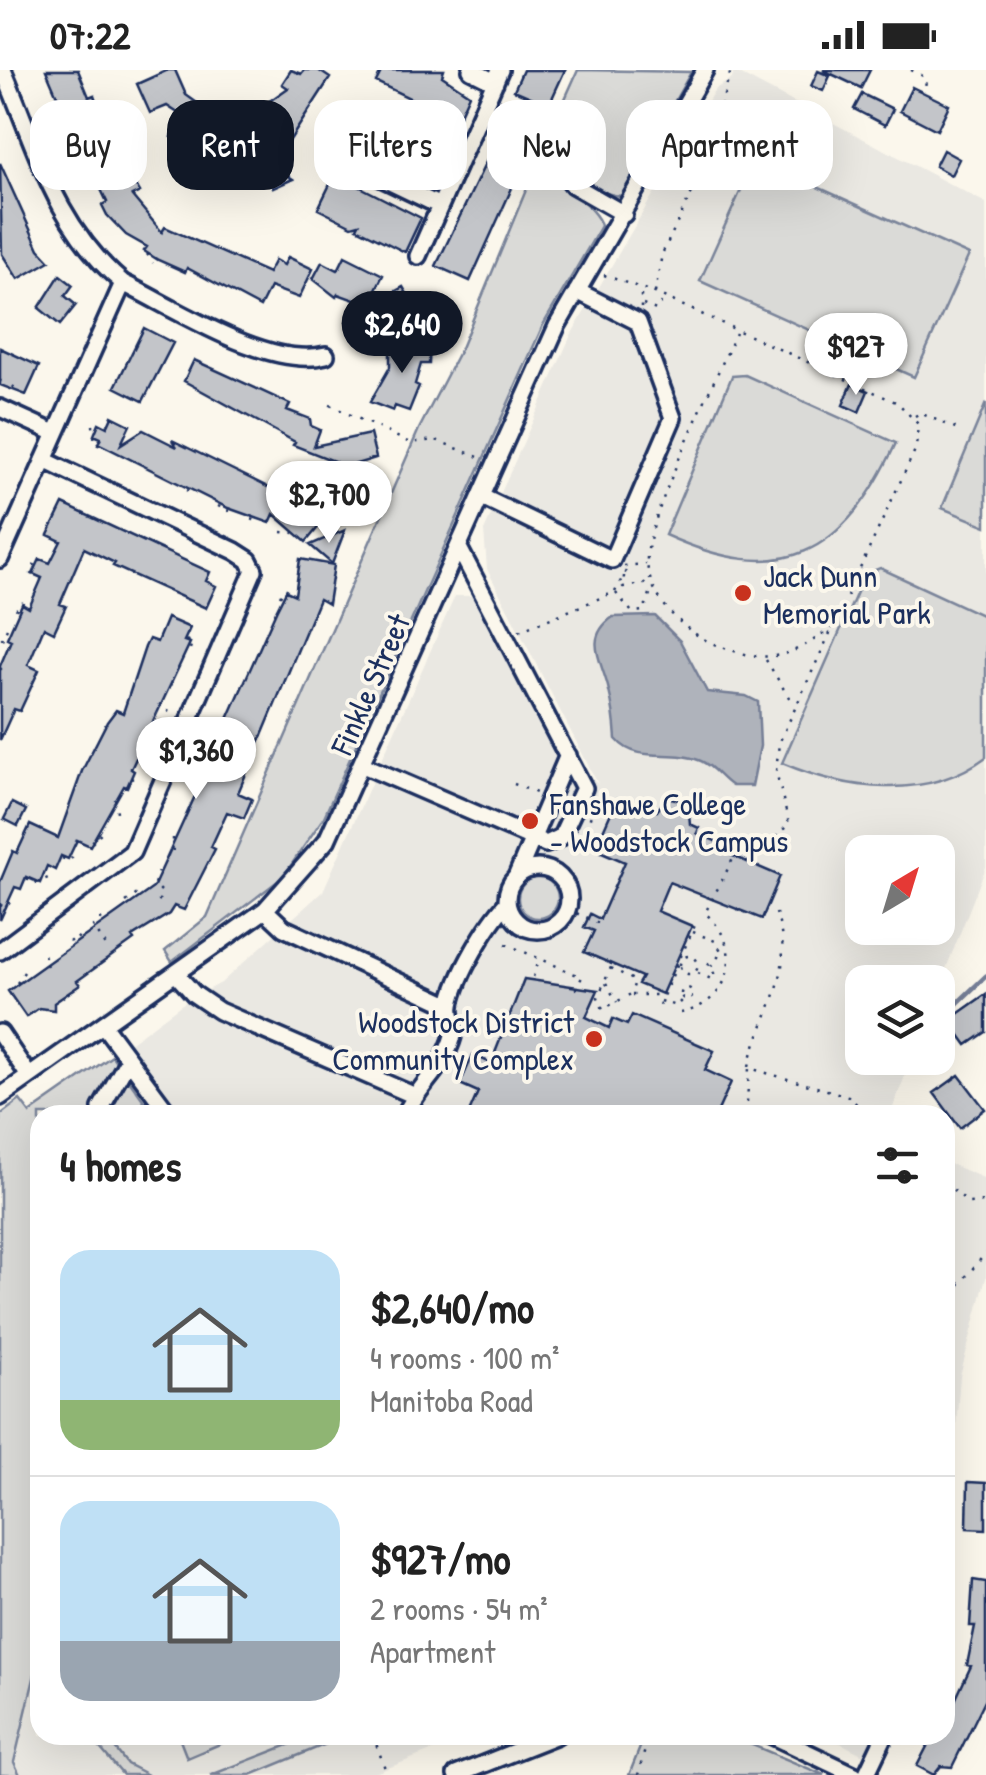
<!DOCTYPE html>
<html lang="en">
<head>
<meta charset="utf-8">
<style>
  body { margin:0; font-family:"Patrick Hand",sans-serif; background:#f6f6f6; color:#222; height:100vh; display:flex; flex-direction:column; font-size:38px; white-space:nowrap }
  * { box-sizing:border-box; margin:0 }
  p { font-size:32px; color:#767676 }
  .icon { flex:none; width:55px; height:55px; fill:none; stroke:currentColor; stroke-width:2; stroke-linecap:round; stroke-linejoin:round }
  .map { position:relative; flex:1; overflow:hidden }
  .side { position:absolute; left:30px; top:1035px; width:925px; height:640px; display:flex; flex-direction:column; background:#fff; border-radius:30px; box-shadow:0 10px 40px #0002 }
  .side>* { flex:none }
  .banner { position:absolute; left:30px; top:30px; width:928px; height:90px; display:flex; gap:20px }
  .needle { width:65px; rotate:38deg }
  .buttons { position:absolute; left:845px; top:765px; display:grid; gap:20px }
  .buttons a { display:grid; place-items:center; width:110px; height:110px; border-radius:20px; background:#fff; box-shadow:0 10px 40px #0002; font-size:50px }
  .price { position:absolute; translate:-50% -85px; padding:0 22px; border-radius:35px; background:#fff; color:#222; font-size:32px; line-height:65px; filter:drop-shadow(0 2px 5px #0008) }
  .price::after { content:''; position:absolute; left:50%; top:60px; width:30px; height:22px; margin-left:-15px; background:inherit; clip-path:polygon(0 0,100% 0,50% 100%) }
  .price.on { background:#111827; color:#fff }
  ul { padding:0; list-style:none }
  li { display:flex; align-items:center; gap:30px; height:250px; padding:0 30px }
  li+li { border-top:2px solid #e0e0e0 }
  li span { display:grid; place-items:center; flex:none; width:280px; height:200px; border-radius:30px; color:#555 }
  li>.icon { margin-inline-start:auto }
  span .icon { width:120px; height:120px; fill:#fffc; stroke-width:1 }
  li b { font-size:42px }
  h2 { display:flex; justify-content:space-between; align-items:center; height:120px; padding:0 30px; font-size:42px }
  .tag { padding:0 35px; border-radius:30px; background:#fff; box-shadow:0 10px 40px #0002; font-size:35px; line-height:90px }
  .tag.on { background:#111827; color:#fff }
  .status { display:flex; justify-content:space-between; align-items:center; height:70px; padding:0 50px; background:#fff; direction:ltr }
  .status svg { height:28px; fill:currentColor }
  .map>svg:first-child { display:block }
  .built { fill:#eae8e2; fill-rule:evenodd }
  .green { fill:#dadad7; stroke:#7a849a; stroke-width:2.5 }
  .water { fill:#afb3bb; stroke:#747e96; stroke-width:2.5 }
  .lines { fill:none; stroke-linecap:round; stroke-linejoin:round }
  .stream { stroke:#747e96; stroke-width:5 }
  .building { fill:#c3c5c9; stroke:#1b2f5e; stroke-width:2.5 }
  .minor-casing { stroke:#1b2f5e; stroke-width:22 }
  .path { stroke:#1b2f5e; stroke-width:2.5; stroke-dasharray:2.5 8; stroke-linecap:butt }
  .minor { stroke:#fbf7ec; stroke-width:15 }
  .poi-dot { fill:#c8321e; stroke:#fbf7ec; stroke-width:4 }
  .labels { text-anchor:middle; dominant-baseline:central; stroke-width:8; stroke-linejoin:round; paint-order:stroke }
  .poi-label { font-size:32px; fill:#1b2f5e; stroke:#fbf7ec; text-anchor:start }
  .street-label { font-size:32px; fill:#1b2f5e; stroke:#fbf7ec }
</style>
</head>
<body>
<div class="status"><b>07:22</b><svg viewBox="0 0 49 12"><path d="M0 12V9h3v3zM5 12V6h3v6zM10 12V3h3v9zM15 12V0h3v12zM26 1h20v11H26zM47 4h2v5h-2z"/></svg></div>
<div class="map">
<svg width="986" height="1705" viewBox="0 0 986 1705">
  <rect width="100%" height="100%" fill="#fbf7ec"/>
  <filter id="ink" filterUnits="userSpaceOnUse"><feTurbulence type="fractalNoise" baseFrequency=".01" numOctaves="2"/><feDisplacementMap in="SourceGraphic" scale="20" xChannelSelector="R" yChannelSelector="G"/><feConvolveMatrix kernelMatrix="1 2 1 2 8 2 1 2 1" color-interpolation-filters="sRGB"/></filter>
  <g filter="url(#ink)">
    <path class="built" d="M 734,1 L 986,133 L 986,797 L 938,919 L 938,912 L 862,912 L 862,988 L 912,988 L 890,1045 L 154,1045 L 112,986 L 182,934 L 221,913 L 323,821 L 455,526 L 476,526 L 556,679 L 598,714 L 487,499 L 484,461 L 571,265 L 715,19 L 732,9 ZM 862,782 L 938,782 L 938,858 L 862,858 Z
      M 945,1092 L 986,1109 L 986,1208 L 960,1306 L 945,1493 Z
      M 40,1583 L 40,1665 L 472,1665 L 370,1705 L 20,1705 L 14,1693 Z
      M 825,1665 L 896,1665 L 881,1694 Z"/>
    <path class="green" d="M 578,0 L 691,2 L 621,126 C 587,123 570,99 552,72 L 557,61 L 552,58 Z
      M 540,86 C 554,106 600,142 601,156 L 543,255 L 324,747 L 283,807 L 172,892 L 165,881 L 207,847 L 419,359 L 461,278 Z
      M 755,89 L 969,185 L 914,307 L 700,211 Z
      M 745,305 L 896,373 C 844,486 782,518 665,465 L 732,306 Z
      M 986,333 L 986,456 L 942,438 Z
      M 880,498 L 986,547 L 986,687 C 926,732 846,720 782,693 L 865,504 Z
      M518 828a20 20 0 1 1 40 0a20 20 0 1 1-40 0Z
      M 112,986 L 154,1045 L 40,1045 L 40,1583 L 14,1692 L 20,1705 L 0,1705 L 0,1045 L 20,1030 L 30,1043 Z
      M 89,1665 L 105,1665 L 127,1694 L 148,1705 L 123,1705 Z
      M 178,1665 L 241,1665 L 187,1688 Z
      M 314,1665 L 348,1665 L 251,1705 L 211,1705 Z
      M 639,1665 L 738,1669 L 824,1705 L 629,1705 L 641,1675 Z"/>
    <path class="water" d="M 655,546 L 680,571 L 707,622 L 746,626 L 758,632 L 760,676 L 752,716 L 732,716 C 721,709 713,696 701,691 C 673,678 638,695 616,669 C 615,653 613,636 609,621 C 603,592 582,569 613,547 Z"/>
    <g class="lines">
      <path class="stream" d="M 944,946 L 986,906"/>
    </g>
    <path class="building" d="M 46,0 L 78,0 L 89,27 L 94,25 L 112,76 L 140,122 L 132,126 L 162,162 L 165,157 L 268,203 L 275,190 L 284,195 L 288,187 L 313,199 L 299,228 L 270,217 L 260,237 L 187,198 L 185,202 L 158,190 L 144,181 L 147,177 L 126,165 L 107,145 L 102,135 L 107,132 L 97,111 L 90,114 L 84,99 L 88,98 Z
      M 168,0 L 175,0 L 186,25 L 214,45 L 205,60 L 210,59 L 195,76 L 171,67 L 184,47 L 167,36 L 150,43 L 137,14 Z
      M 291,0 L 301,4 L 304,0 L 318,0 L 330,8 L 288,73 L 261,37 L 288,18 L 282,14 Z
      M 382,0 L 444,0 L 442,6 L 469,24 L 457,51 L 376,12 Z
      M 523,0 L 565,0 L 549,35 L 514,20 Z
      M 823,0 L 870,0 L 861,18 Z
      M 818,1 L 830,6 L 823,21 L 811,16 Z
      M 912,17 L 949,35 L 937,60 L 900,41 Z
      M 862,24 L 893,39 L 885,55 L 854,39 Z
      M 366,34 L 453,76 L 437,110 L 349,69 Z
      M 257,51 L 264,93 L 220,101 L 213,59 Z
      M 499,65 L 530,78 L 470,211 L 436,196 Z
      M 943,80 L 959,89 L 951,105 L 935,96 Z
      M 0,93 L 39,179 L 50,191 L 18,209 L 2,184 Z
      M 273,96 L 293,109 L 273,118 L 265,99 Z
      M 335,104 L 421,148 L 405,182 L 357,158 L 359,154 L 352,156 L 318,139 Z
      M 345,186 L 383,205 L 368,235 L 338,224 L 336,227 L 313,209 L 322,192 L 338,200 Z
      M 60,205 L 73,215 L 65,226 L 76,235 L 60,255 L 39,238 Z
      M 403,217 L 423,251 L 395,267 L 381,242 L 370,236 Z
      M 144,258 L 173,273 L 143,331 L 115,317 Z
      M 398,271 L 430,272 L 429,294 L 421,294 L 415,314 L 419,316 L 409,341 L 395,336 L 393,341 L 370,332 L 390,297 L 390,281 L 404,281 Z
      M 0,278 L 39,296 L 26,325 L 0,315 Z
      M 194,290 L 290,334 L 287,340 L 310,349 L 311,356 L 320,360 L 314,376 L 370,364 L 376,388 L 334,401 L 334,418 L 293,418 L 334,391 L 293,375 L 295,372 L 184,311 Z
      M 852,314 L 868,321 L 859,342 L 843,335 Z
      M 112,346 L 130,355 L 121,374 L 143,360 L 177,377 L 172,370 L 292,429 L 296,422 L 326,448 L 306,472 L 274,444 L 270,453 L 228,438 L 98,373 L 101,368 L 94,365 L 99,353 L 107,357 Z
      M 63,434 L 210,502 L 206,511 L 216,516 L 206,538 L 113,496 L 115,493 L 84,478 L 60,534 L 66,536 L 54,562 L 44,557 L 28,595 L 39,600 L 20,641 L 14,639 L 0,670 L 0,596 L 11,570 L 7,568 L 22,534 L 29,538 L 42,508 L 33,504 L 40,489 L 50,493 L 61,471 L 48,465 Z
      M 345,460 L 332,494 L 310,475 Z
      M 300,489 L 334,495 L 328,534 L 319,529 L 238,723 L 252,729 L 244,748 L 227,742 L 211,777 L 215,779 L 184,840 L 174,836 L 169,844 L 132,867 L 134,870 L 77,911 L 80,915 L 54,933 L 54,940 L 39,938 L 26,947 L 8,921 L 153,818 L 216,680 L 224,683 L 237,652 L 228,649 L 276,541 L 286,521 L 295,525 Z
      M 167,548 L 190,558 L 184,571 L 190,573 L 131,699 L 134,701 L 127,717 L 124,716 L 90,776 L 77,770 L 68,789 L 61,786 L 55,800 L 47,796 L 40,813 L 26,807 L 21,819 L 15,817 L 0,850 L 0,812 L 13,781 L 17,783 L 30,755 L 58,768 L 82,701 L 107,652 L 116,640 L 123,643 L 145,577 L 149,569 L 157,572 Z
      M 667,727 L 688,732 L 690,754 L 699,758 L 697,763 L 727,776 L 724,782 L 780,806 L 762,849 L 669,812 L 657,841 L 692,856 L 662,924 L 638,914 L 642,907 L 584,882 L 594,861 L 584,857 L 590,844 L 600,849 L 625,792 L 595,779 L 617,729 L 657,741 Z
      M 12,733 L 26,740 L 18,756 L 4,749 Z
      M 524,909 L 598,920 L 586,947 L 609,958 L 613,949 L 627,955 L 632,945 L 714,981 L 705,1000 L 731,1012 L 716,1045 L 468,1045 L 478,1022 L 460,1014 L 473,985 L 491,993 Z
      M 986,924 L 986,962 L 967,975 L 949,950 Z
      M 959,1005 L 985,1039 L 960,1058 L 934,1023 Z
      M 968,1412 L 986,1413 L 986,1459 L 967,1458 Z
      M 973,1510 L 986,1512 L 986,1628 L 952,1697 L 941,1696 L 934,1705 L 917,1696 L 931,1669 L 936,1671 L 945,1665 L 945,1652 L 971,1596 L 967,1595 L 975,1556 L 970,1556 Z"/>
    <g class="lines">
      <defs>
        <path id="minor" d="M 3,0 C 37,79 55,156 123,213 C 176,239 269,300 326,285
          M 471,0 L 495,12
          M 483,40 L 539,68 L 573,115 L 624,144
          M 346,91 L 440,136 L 500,0
          M 418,186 L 440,136
          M 0,338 L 55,363
          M 482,427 L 612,490 L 673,348 L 638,252 L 577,221
          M 0,489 L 123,213
          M 363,695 L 546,774 L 561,767 L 584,718 L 459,478
          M507 829a31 31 0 1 1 62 0a31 31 0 1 1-62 0Z
          M 517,805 L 568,685
          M 265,840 L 284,858 L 451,936
          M 0,881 L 132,782 L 254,500 L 249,490 L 235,481 L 44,390
          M 177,905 L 194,924 L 219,941 L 413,1025
          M 104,956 L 170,1045
          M 0,963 L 29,1006
          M 0,1027 L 265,840 L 327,770 L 557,256 L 705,0
          M 106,1045 L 101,1038 L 128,990
          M 405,1045 C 417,1016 444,999 453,966 C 456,956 449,945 451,935 C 456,907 487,854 507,833
          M 771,1665 L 855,1705
          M 456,1705 L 557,1665
          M 866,1705 L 885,1665"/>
      </defs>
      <use href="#minor" class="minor-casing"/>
      <path class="path" d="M 911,0 L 925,7 L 926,19
        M 53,49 L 58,36
        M 147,184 L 153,193
        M 604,205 L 655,223 L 898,333 L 918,354 L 916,378 L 779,673 L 776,701 L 789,754 L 771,772 L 733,789 L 705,843 C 745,877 733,932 681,943
        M 655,223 L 662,184 L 703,100 L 731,0
        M 643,235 L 656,240 L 663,229
        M 641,238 L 641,221
        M 736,263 C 716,309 644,452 647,493 C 650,530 686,564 719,576 C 771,595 789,588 833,557
        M 0,312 L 2,306
        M 13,318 L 15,315
        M 330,335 L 410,373 L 436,370 L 481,388
        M 915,346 L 920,343 L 960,360
        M 93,355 L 95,374 L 107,378
        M 186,420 L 196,424
        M 218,436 L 228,441 L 232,433
        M 252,449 L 260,454
        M 282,462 L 294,463
        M 35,494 L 31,504 L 41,509
        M 624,496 L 646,494
        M 624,506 L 623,517 L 651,513
        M 615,522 L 627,499
        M 280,526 L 284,518 L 291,521
        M 16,540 L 20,532 L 31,536
        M 7,558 L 2,568 L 8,570
        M 519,561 L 615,522 L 632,542 L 644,541 L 650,524 L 656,522
        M 186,570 L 192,573 L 189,582
        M 766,590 L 793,634
        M 0,598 L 2,600
        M 159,634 L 172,644
        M 156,652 L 169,658
        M 131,697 L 132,710
        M 514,714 L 536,723
        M 115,729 L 117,742
        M 589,747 L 599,750
        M 173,768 L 173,788
        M 92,773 L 104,759
        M 62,788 L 69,791 L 76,783
        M 158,801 L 154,814 L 161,821 L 159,830 L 164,832
        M 27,809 L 34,814 L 48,808
        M 126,832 L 143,820
        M 0,835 L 6,837 L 12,828
        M 567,839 L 601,854
        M 102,849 L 93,856 L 107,877
        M 693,862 L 715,871 L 722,882 L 711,896
        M 69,872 L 76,866 L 81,871
        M 506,874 L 582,907 L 573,925
        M680 895a9 9 0 1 1 18 0a9 9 0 1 1-18 0Z
        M 47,896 L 43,887 L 51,882
        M 611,898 L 635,911 L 631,924 L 603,939 L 598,927 L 612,895
        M 698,903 L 711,909 L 715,905 L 708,893 L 700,893
        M 533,907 L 539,891
        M 17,913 L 24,902
        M 606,913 L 617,932
        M681 924a6 6 0 1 1 12 0a6 6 0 1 1-12 0Z
        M 632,925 L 661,925
        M 660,931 L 676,936 L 682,930
        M 659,935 L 696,853
        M 459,993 L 467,996
        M 749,996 C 764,935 797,909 776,843
        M 747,1033 L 749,998 L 848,1026 L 868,1045
        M 945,1113 L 969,1133 L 986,1132
        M 945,1231 L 986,1183
        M 373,1665 L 387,1704
        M 638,1705 L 649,1665"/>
      <use href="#minor" class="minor"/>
    </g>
  </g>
  <g class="poi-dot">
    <circle cx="743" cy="523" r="10"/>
    <circle cx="530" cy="751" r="10"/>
    <circle cx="594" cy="969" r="10"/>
  </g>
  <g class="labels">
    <g class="poi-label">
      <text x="763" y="505">Jack Dunn<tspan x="763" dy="37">Memorial Park</tspan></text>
      <text x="550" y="733">Fanshawe College<tspan x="550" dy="37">- Woodstock Campus</tspan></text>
      <text x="574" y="951" text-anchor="end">Woodstock District<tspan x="574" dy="37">Community Complex</tspan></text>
    </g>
    <g class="street-label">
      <text transform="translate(370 614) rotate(-66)">Finkle Street</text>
    </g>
  </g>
</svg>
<div class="buttons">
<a><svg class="needle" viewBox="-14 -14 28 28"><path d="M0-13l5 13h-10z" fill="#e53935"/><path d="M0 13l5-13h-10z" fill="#767676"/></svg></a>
<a><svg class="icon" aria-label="layers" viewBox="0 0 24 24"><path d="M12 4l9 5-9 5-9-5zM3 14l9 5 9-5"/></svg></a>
</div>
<b class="price on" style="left:402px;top:306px">$2,640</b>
<b class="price" style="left:856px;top:328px">$927</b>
<b class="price" style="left:329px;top:476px">$2,700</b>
<b class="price" style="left:196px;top:732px">$1,360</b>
<div class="banner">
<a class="tag">Buy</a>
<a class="tag on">Rent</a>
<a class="tag">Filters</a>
<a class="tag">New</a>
<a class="tag">Apartment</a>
</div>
<section class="side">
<h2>4 homes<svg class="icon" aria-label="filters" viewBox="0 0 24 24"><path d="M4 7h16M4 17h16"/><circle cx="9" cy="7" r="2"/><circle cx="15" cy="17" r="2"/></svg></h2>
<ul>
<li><span style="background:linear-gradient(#bfe0f5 75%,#8fb573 0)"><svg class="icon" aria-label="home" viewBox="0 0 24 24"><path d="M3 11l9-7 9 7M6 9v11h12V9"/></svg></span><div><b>$2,640/mo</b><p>4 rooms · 100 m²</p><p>Manitoba Road</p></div></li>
<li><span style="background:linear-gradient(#bfe0f5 70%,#9aa5b1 0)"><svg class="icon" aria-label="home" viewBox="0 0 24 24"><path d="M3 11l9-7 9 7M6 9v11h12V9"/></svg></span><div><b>$927/mo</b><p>2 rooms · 54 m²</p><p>Apartment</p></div></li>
</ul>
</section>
</div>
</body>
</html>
